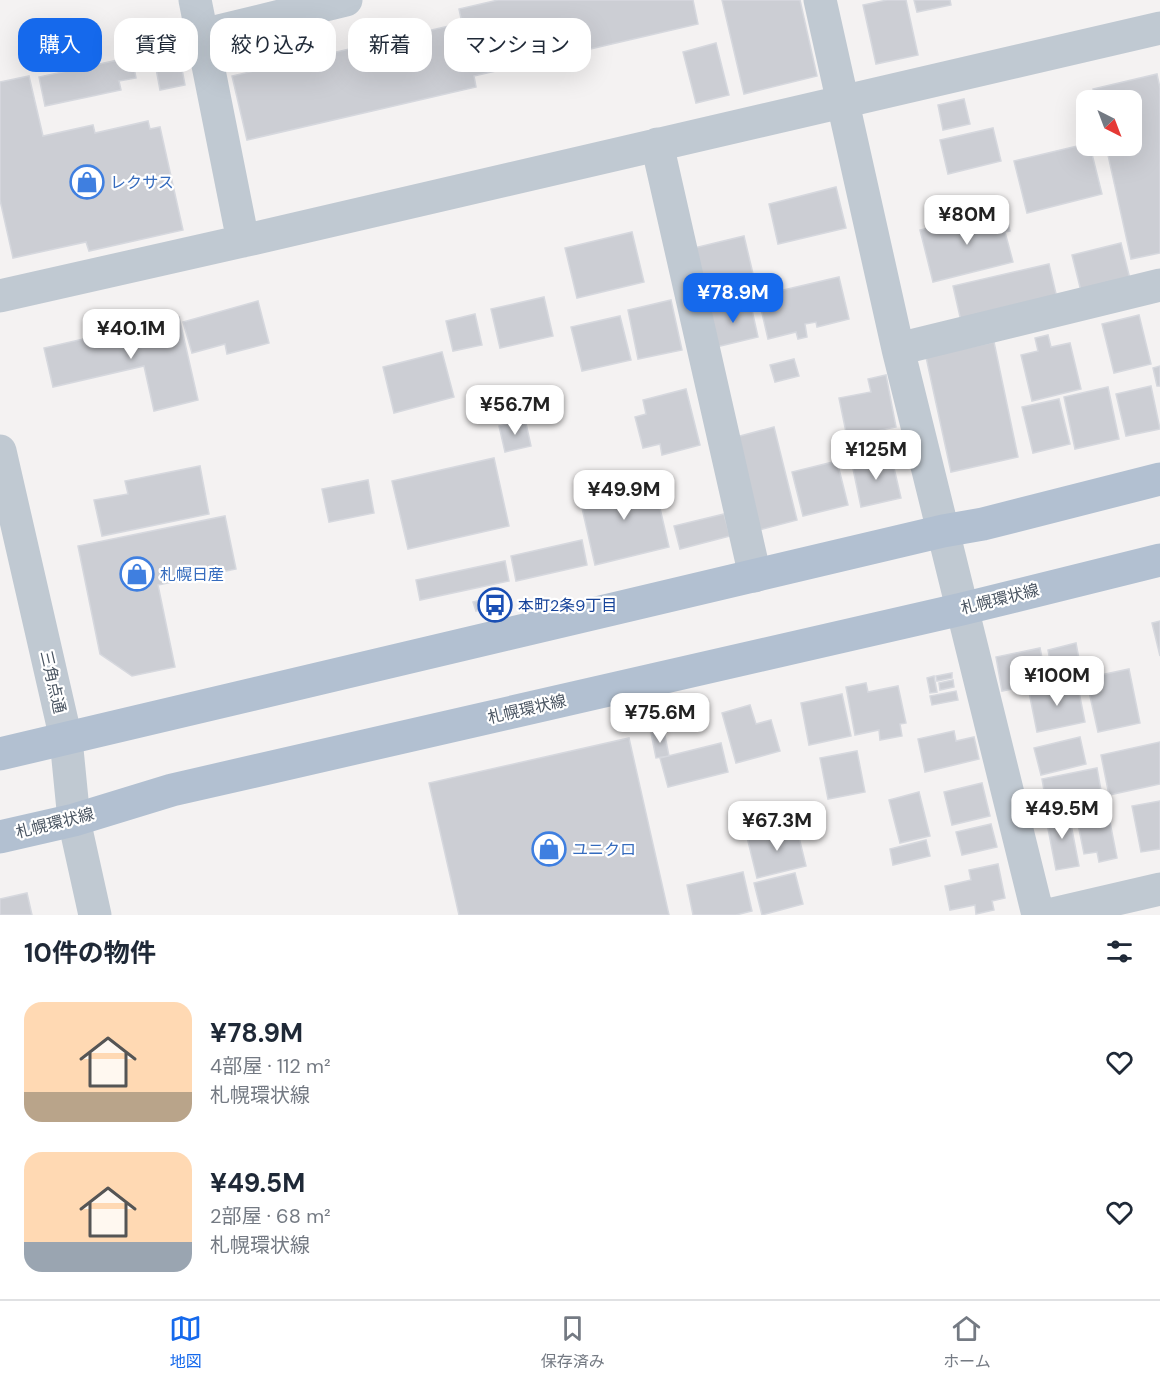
<!DOCTYPE html>
<html lang="ja">
<head>
<meta charset="utf-8">
<style>
  body { margin:0; font-family:"DM Sans","Noto Sans JP",sans-serif; background:#f6f6f7; color:#1f2937; height:100vh; display:flex; flex-direction:column; font-size:22px; white-space:nowrap }
  * { box-sizing:border-box; margin:0 }
  p { font-size:20px; color:#747a83 }
  .icon { flex:none; width:33px; height:33px; fill:none; stroke:currentColor; stroke-width:2; stroke-linecap:round; stroke-linejoin:round }
  .map { position:relative; height:915px; overflow:hidden }
  .side { display:flex; flex-direction:column; background:#fff; flex:1 }
  .side>* { flex:none }
  .banner { position:absolute; left:18px; top:18px; width:600px; height:54px; display:flex; gap:12px }
  .needle { width:39px; rotate:138deg }
  .tools { position:absolute; left:1076px; top:90px; display:grid; gap:12px }
  .tools a { display:grid; place-items:center; width:66px; height:66px; border-radius:12px; background:#fff; box-shadow:0 6px 24px #0002; font-size:30px }
  .price { position:absolute; translate:-50% -51px; padding:0 14px; border-radius:12px; background:#fff; color:#222; font-size:20px; line-height:39px; filter:drop-shadow(0 2px 3px #0008) }
  .price::after { content:''; position:absolute; left:50%; top:36px; width:18px; height:14px; margin-left:-9px; background:inherit; clip-path:polygon(0 0,100% 0,50% 100%) }
  .price.on { background:#1569ec; color:#fff }
  ul { padding:0; list-style:none }
  li { display:flex; align-items:center; gap:18px; height:150px; padding:0 24px }
  li span { display:grid; place-items:center; flex:none; width:168px; height:120px; border-radius:18px; color:#555 }
  li>.icon { margin-inline-start:auto }
  span .icon { width:72px; height:72px; fill:#fffc; stroke-width:1 }
  li b { font-size:26px }
  h2 { display:flex; justify-content:space-between; align-items:center; height:72px; padding:0 24px; font-size:26px }
  .chip { padding:0 21px; border-radius:18px; background:#fff; box-shadow:0 6px 24px #0002; font-size:21px; line-height:54px }
  .chip.on { background:#1569ec; color:#fff }
  .tab-bar { display:flex; justify-content:space-around; align-items:center; height:84px; border-top:2px solid #e0e1e3; background:#fff; font-size:16px; color:#747a83 }
  .tab-bar a { display:grid; justify-items:center; gap:3px }
  .tab-bar .on { color:#1569ec }
  .map>svg:first-child { display:block }
  .building { fill:#ccced4; stroke:#d6d8de; stroke-width:1.5 }
  .lines { fill:none; stroke-linecap:round; stroke-linejoin:round }
  .minor { stroke:#c0c9d2; stroke-width:33 }
  .tertiary { stroke:#c0c9d2; stroke-width:33 }
  .primary { stroke:#b2c0d1; stroke-width:33 }
  .labels { text-anchor:middle; dominant-baseline:central; stroke-width:4.5; stroke-linejoin:round; paint-order:stroke }
  .shop-label { font-size:16px; fill:#366cbe; stroke:#fff; text-anchor:start }
  .street-label { font-size:16px; fill:#495461; stroke:#fff }
  .transit-label { font-size:16px; fill:#164399; stroke:#fff; text-anchor:start }
</style>
</head>
<body>
<div class="map">
<svg width="1160" height="915" viewBox="0 0 1160 915">
  <rect width="100%" height="100%" fill="#f4f2f2"/>
  <path class="building" d="M 498,0 L 693,0 L 698,24 L 474,76 L 476,87 L 247,140 L 232,76 L 462,23 L 459,9 Z
    M 722,0 L 800,0 L 817,76 L 744,94 Z
    M 887,0 L 906,0 L 918,55 L 876,64 L 863,5 Z
    M 914,0 L 950,0 L 951,5 L 917,12 Z
    M 177,42 L 185,85 L 160,90 L 152,47 Z
    M 716,43 L 729,95 L 696,103 L 683,52 Z
    M 132,57 L 136,78 L 119,81 L 121,90 L 45,106 L 39,77 Z
    M 1157,74 L 1160,88 L 1160,253 L 1131,259 L 1106,146 L 1131,146 L 1131,100 L 1096,100 L 1093,89 Z
    M 29,76 L 43,136 L 93,125 L 95,133 L 148,121 L 150,129 L 160,127 L 183,230 L 89,251 L 86,242 L 13,258 L 0,200 L 0,82 Z
    M 964,99 L 970,124 L 943,130 L 938,105 Z
    M 993,128 L 1001,161 L 948,174 L 940,140 Z
    M 1086,144 L 1086,146 L 1090,146 L 1102,194 L 1027,213 L 1014,161 Z
    M 836,187 L 846,228 L 778,244 L 769,204 Z
    M 1005,210 L 1010,231 L 1005,232 L 1013,262 L 933,282 L 920,230 Z
    M 632,232 L 644,282 L 577,298 L 565,248 Z
    M 744,236 L 754,278 L 704,290 L 694,248 Z
    M 1121,243 L 1130,279 L 1081,291 L 1072,255 Z
    M 1049,264 L 1057,298 L 961,321 L 953,286 Z
    M 839,277 L 849,319 L 817,327 L 816,322 L 805,324 L 807,337 L 798,339 L 796,332 L 768,339 L 758,296 Z
    M 544,297 L 553,336 L 500,348 L 491,309 Z
    M 671,300 L 682,350 L 638,359 L 628,310 Z
    M 258,301 L 269,343 L 227,354 L 225,344 L 192,353 L 183,322 Z
    M 750,301 L 758,337 L 716,347 L 707,311 Z
    M 475,314 L 482,345 L 453,351 L 446,321 Z
    M 1139,315 L 1151,364 L 1114,373 L 1102,324 Z
    M 620,316 L 631,360 L 582,371 L 571,327 Z
    M 179,317 L 198,400 L 154,411 L 144,366 L 53,387 L 44,348 Z
    M 1048,335 L 1051,347 L 1070,343 L 1081,389 L 1032,401 L 1021,355 L 1038,351 L 1035,338 Z
    M 994,342 L 1018,457 L 951,472 L 926,357 Z
    M 442,352 L 454,397 L 394,413 L 383,367 Z
    M 794,359 L 799,376 L 775,382 L 770,365 Z
    M 1160,366 L 1160,386 L 1157,386 L 1153,368 Z
    M 886,375 L 896,427 L 847,437 L 839,398 L 871,392 L 868,379 Z
    M 1151,386 L 1160,429 L 1126,436 L 1116,394 Z
    M 1108,387 L 1119,439 L 1075,449 L 1064,397 Z
    M 686,389 L 700,445 L 662,455 L 660,444 L 643,448 L 635,417 L 646,414 L 643,400 Z
    M 1059,399 L 1070,444 L 1033,453 L 1022,407 Z
    M 525,419 L 531,446 L 505,452 L 499,426 Z
    M 774,427 L 797,520 L 759,530 L 736,437 Z
    M 891,455 L 901,498 L 861,507 L 852,464 Z
    M 494,458 L 509,526 L 408,549 L 392,481 Z
    M 837,461 L 848,505 L 803,516 L 792,472 Z
    M 200,466 L 209,514 L 102,536 L 94,500 L 128,494 L 125,481 Z
    M 653,478 L 669,547 L 595,565 L 579,495 Z
    M 368,480 L 374,513 L 329,522 L 322,489 Z
    M 724,514 L 730,536 L 680,549 L 674,526 Z
    M 225,516 L 236,569 L 158,585 L 175,667 L 132,676 L 100,654 L 78,546 Z
    M 582,540 L 587,565 L 516,581 L 511,556 Z
    M 505,561 L 509,581 L 420,600 L 416,580 Z
    M 499,595 L 501,604 L 476,611 L 473,602 Z
    M 1160,621 L 1160,656 L 1152,623 Z
    M 1076,643 L 1082,675 L 1054,681 L 1048,650 Z
    M 1040,648 L 1047,682 L 1002,691 L 996,657 Z
    M 1129,669 L 1140,723 L 1098,732 L 1086,678 Z
    M 952,673 L 952,678 L 937,681 L 936,676 Z
    M 934,676 L 937,692 L 930,693 L 927,678 Z
    M 953,680 L 954,687 L 940,690 L 939,683 Z
    M 1077,682 L 1085,722 L 1037,732 L 1029,692 Z
    M 866,683 L 868,692 L 898,686 L 906,723 L 900,724 L 902,736 L 880,740 L 879,730 L 855,735 L 846,687 Z
    M 956,691 L 958,700 L 932,705 L 930,696 Z
    M 842,694 L 851,736 L 809,745 L 801,703 Z
    M 750,705 L 756,724 L 771,720 L 780,751 L 736,763 L 722,713 Z
    M 664,731 L 669,756 L 656,758 L 651,733 Z
    M 954,731 L 956,741 L 974,737 L 979,759 L 925,772 L 918,739 Z
    M 1080,737 L 1086,764 L 1041,775 L 1034,748 Z
    M 629,738 L 669,915 L 459,915 L 429,783 Z
    M 1160,742 L 1160,784 L 1109,795 L 1101,755 Z
    M 721,743 L 728,772 L 668,787 L 660,758 Z
    M 857,751 L 865,792 L 828,799 L 820,758 Z
    M 1097,768 L 1102,796 L 1047,807 L 1042,779 Z
    M 982,783 L 990,816 L 952,825 L 944,792 Z
    M 919,792 L 930,836 L 900,843 L 889,800 Z
    M 1160,801 L 1160,849 L 1141,852 L 1132,806 Z
    M 1068,809 L 1079,866 L 1056,870 L 1045,813 Z
    M 1108,812 L 1117,858 L 1099,862 L 1097,852 L 1084,854 L 1077,819 Z
    M 991,824 L 997,847 L 962,855 L 956,832 Z
    M 796,825 L 806,866 L 757,878 L 747,837 Z
    M 926,840 L 930,856 L 893,865 L 890,849 Z
    M 998,864 L 1005,898 L 992,901 L 994,910 L 976,914 L 975,905 L 950,910 L 945,886 L 971,880 L 969,870 Z
    M 743,872 L 752,911 L 736,915 L 693,915 L 687,885 Z
    M 795,873 L 803,904 L 762,915 L 754,883 Z
    M 27,893 L 32,915 L 0,915 L 0,899 Z"/>
  <g class="lines">
    <path class="minor" d="M 195,0 L 243,241
      M 820,0 L 898,349 L 1038,915
      M 202,35 L 346,0
      M 657,144 L 755,576
      M 0,296 L 243,241 L 1160,28
      M 898,349 L 1160,285
      M 1048,915 L 1160,889"/>
    <path class="tertiary" d="M 0,451 L 66,739 L 74,820 L 95,915"/>
    <path class="primary" d="M 0,754 L 943,531 L 983,524 L 1160,479
      M 0,837 L 74,820 L 172,790 L 962,609 L 1160,560"/>
  </g>
  <defs>
    <symbol id="shop-ring" viewBox="-11 -11 22 22"><circle r="9.5" fill="#fff" stroke="#3f7fe0" stroke-width="1.5"/><path d="M-5-2.5h2.3a2.7 3.5 0 0 1 5.4 0H5L5.5 6h-11ZM-1.5-2.5h3a1.5 2.3 0 0 0-3 0Z" fill="#3f7fe0"/></symbol>
    <symbol id="bus-ring" viewBox="-11 -11 22 22"><circle r="9.5" fill="#fff" stroke="#1a4fb4" stroke-width="1.5"/><path d="M-5-6H5V4H4V6H2V4H-2V6H-4V4H-5ZM-3.5-4V0h7V-4ZM-3.5 1.2v1.5H-2V1.2ZM2 1.2v1.5H3.5V1.2Z" fill="#1a4fb4"/></symbol>
  </defs>
  <g fill-rule="evenodd">
    <use href="#shop-ring" x="68" y="163" width="38" height="38"/>
    <use href="#shop-ring" x="118" y="555" width="38" height="38"/>
    <use href="#bus-ring" x="476" y="586" width="38" height="38"/>
    <use href="#shop-ring" x="530" y="830" width="38" height="38"/>
  </g>
  <g class="labels">
    <g class="shop-label">
      <text x="110" y="182">レクサス</text>
      <text x="160" y="574">札幌日産</text>
      <text x="572" y="849">ユニクロ</text>
    </g>
    <g class="street-label">
      <text transform="translate(1000 599) rotate(-14)">札幌環状線</text>
      <text transform="translate(53 682) rotate(77)">三角点通</text>
      <text transform="translate(527 709) rotate(-13)">札幌環状線</text>
      <text transform="translate(55 823) rotate(-14)">札幌環状線</text>
    </g>
    <g class="transit-label">
      <text x="518" y="605">本町2条9丁目</text>
    </g>
  </g>
</svg>
<div class="tools">
<a><svg class="needle" viewBox="-14 -14 28 28"><path d="M0-13l5 13h-10z" fill="#e53935"/><path d="M0 13l5-13h-10z" fill="#747a83"/></svg></a>
</div>
<b class="price" style="left:967px;top:246px">¥80M</b>
<b class="price on" style="left:733px;top:324px">¥78.9M</b>
<b class="price" style="left:131px;top:360px">¥40.1M</b>
<b class="price" style="left:515px;top:436px">¥56.7M</b>
<b class="price" style="left:876px;top:481px">¥125M</b>
<b class="price" style="left:624px;top:521px">¥49.9M</b>
<b class="price" style="left:1057px;top:707px">¥100M</b>
<b class="price" style="left:660px;top:744px">¥75.6M</b>
<b class="price" style="left:1062px;top:840px">¥49.5M</b>
<b class="price" style="left:777px;top:852px">¥67.3M</b>
<div class="banner">
<a class="chip on">購入</a>
<a class="chip">賃貸</a>
<a class="chip">絞り込み</a>
<a class="chip">新着</a>
<a class="chip">マンション</a>
</div>
</div>
<section class="side">
<h2>10件の物件<svg class="icon" aria-label="filters" viewBox="0 0 24 24"><path d="M4 7h16M4 17h16"/><circle cx="9" cy="7" r="2"/><circle cx="15" cy="17" r="2"/></svg></h2>
<ul>
<li><span style="background:linear-gradient(#ffd9b3 75%,#b9a48a 0)"><svg class="icon" aria-label="home" viewBox="0 0 24 24"><path d="M3 11l9-7 9 7M6 9v11h12V9"/></svg></span><div><b>¥78.9M</b><p>4部屋 · 112 m²</p><p>札幌環状線</p></div><svg class="icon" aria-label="heart" viewBox="0 0 24 24"><path d="M12 20l-8-8c-3-5 5-10 8-4 3-6 11-1 8 4z"/></svg></li>
<li><span style="background:linear-gradient(#ffd9b3 75%,#9aa5b1 0)"><svg class="icon" aria-label="home" viewBox="0 0 24 24"><path d="M3 11l9-7 9 7M6 9v11h12V9"/></svg></span><div><b>¥49.5M</b><p>2部屋 · 68 m²</p><p>札幌環状線</p></div><svg class="icon" aria-label="heart" viewBox="0 0 24 24"><path d="M12 20l-8-8c-3-5 5-10 8-4 3-6 11-1 8 4z"/></svg></li>
</ul>
</section>
<nav class="tab-bar">
<a class="on"><svg class="icon" aria-label="map" viewBox="0 0 24 24"><path d="M3 6l6-2 6 2 6-2v14l-6 2-6-2-6 2zM9 4v14M15 6v14"/></svg>地図</a>
<a><svg class="icon" aria-label="saved" viewBox="0 0 24 24"><path d="M7 4h10v16l-5-4-5 4z"/></svg>保存済み</a>
<a><svg class="icon" aria-label="home" viewBox="0 0 24 24"><path d="M3 11l9-7 9 7M6 9v11h12V9"/></svg>ホーム</a>
</nav>
</body>
</html>
